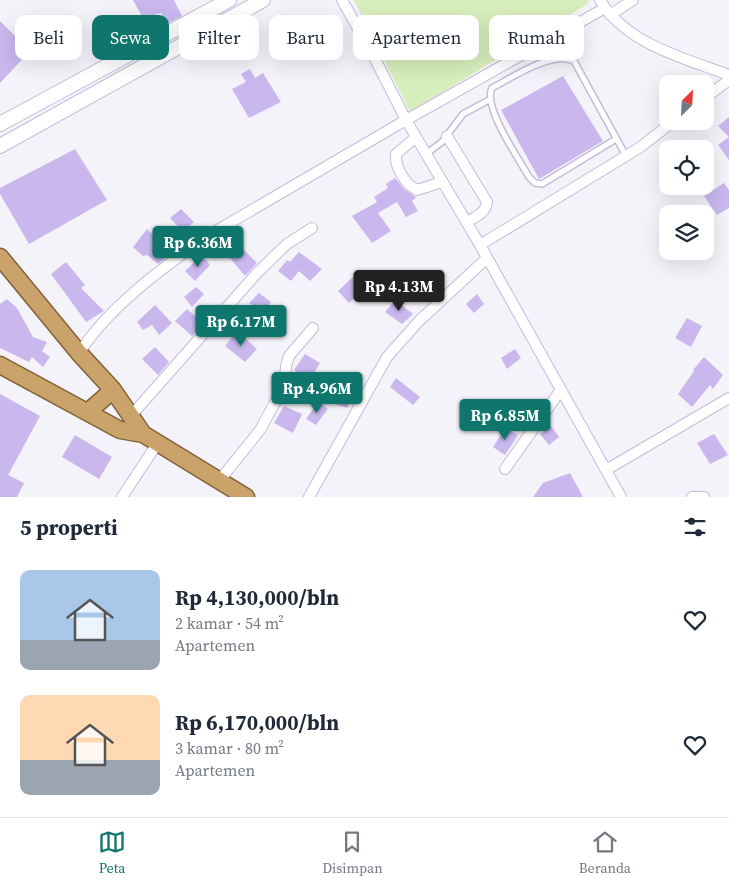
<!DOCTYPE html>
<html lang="id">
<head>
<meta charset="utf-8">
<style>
  body { margin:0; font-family:"Source Serif 4",serif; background:#f6f6f7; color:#1f2937; height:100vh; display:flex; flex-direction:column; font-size:19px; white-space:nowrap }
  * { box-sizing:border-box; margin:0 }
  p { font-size:16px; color:#747a83 }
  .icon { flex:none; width:28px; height:28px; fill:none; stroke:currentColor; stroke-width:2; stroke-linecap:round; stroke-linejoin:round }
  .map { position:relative; height:497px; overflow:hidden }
  .panel { display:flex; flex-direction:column; background:#fff; flex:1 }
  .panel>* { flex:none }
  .guide { position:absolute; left:15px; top:15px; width:700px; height:45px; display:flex; gap:10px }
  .needle { width:32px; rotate:24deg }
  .buttons { position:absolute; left:659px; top:75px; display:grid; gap:10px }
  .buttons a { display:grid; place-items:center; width:55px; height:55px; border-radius:10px; background:#fff; box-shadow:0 5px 20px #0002; font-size:25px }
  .price { position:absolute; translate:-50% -42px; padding:0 11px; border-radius:5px; background:#0f766e; color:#fff; font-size:16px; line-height:32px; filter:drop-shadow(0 1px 2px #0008) }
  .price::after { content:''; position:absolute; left:50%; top:30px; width:15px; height:11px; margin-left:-8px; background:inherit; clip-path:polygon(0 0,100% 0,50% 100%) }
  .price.on { background:#222; color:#fff }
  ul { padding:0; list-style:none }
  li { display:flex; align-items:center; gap:15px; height:125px; padding:0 20px }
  li span { display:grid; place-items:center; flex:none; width:140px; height:100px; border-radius:10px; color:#555 }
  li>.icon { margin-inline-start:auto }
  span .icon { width:60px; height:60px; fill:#fffc; stroke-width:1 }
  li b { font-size:21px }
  h2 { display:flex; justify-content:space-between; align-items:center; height:60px; padding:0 20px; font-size:21px }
  .chip { padding:0 18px; border-radius:10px; background:#fff; box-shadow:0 5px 20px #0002; font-size:18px; line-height:45px }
  .chip.on { background:#0f766e; color:#fff }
  .dock { display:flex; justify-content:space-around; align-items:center; height:70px; border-top:1px solid #e0e1e3; background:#fff; font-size:14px; color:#747a83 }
  .dock a { display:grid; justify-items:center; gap:2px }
  .dock .on { color:#0f766e }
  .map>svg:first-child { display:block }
  .green { fill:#d8eebc }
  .building { fill:#c9b7ee }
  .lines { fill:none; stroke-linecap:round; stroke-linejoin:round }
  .service-casing { stroke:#c5badc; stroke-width:8 }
  .minor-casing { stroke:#c5badc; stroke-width:12 }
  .secondary-casing { stroke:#c5badc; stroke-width:16 }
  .trunk-casing { stroke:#836238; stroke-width:19 }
  .service { stroke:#fff; stroke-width:5 }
  .minor { stroke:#fff; stroke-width:10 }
  .secondary { stroke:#fff; stroke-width:14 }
  .trunk { stroke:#caa36a; stroke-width:16 }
</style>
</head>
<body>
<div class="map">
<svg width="729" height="497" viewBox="0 0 729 497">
  <rect width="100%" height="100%" fill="#f5f3fa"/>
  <path class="green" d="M 354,0 L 588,0 L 589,3 L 410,112 Z"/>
  <path class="building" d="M 133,0 L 174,0 L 182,16 L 168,23 L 161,13 L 143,18 Z
    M 0,21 L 30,51 L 0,83 Z
    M 250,69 L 255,78 L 263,73 L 281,102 L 249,118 L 232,89 L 246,82 L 241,74 Z
    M 563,76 L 603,141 L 539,179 L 501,110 Z
    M 729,117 L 729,160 L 718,145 L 729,137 L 718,126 Z
    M 75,149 L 107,200 L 29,244 L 0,194 L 0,188 Z
    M 395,178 L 404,189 L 416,197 L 412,201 L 418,211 L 406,217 L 397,202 L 378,213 L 391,231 L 372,243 L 352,216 L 377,202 L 374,197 L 388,188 L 386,184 Z
    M 724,183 L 729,190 L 729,208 L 717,215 L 704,196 Z
    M 181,209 L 194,222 L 183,232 L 170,218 Z
    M 147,229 L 171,253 L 158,264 L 147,255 L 143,256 L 133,247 Z
    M 241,247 L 257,263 L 245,276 L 230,258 Z
    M 299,252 L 322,269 L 310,281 L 299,271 L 291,281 L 278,271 L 287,260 L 290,262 Z
    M 202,255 L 210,265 L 195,281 L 185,271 Z
    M 66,262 L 85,285 L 81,288 L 104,311 L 86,322 L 51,274 Z
    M 353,277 L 366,287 L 349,303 L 338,291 Z
    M 196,287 L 204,294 L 192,307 L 184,297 Z
    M 259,293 L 271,302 L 247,332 L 237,322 L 252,305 L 249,303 Z
    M 477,294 L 484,304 L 474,313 L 466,304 Z
    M 7,299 L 17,308 L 33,337 L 47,342 L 42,351 L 50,357 L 43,367 L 32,357 L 29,362 L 0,348 L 0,304 Z
    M 395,300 L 413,314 L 402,324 L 385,312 Z
    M 155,305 L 172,323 L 159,335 L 152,325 L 143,330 L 137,322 Z
    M 187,309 L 203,323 L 192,336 L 175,321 Z
    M 687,318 L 702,326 L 691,347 L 675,338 Z
    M 237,331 L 257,349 L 245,362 L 225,346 Z
    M 155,347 L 169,362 L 158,375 L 142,359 Z
    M 515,349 L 521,358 L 507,369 L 501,358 Z
    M 305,354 L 320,363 L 310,380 L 294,370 Z
    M 704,357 L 723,375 L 713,389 L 710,385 L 692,407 L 678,394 L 694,371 L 693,370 Z
    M 396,378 L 420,397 L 413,405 L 390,387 Z
    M 342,385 L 355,392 L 347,408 L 333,403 Z
    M 0,394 L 40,416 L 8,475 L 24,483 L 17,497 L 0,497 Z
    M 318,402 L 328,409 L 316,425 L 306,419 Z
    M 284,406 L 302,414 L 293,433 L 274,423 Z
    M 551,426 L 559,437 L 549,445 L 540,434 Z
    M 505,428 L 518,435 L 505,455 L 493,447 Z
    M 714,434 L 728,455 L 710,464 L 697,443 Z
    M 75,435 L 112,457 L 99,479 L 62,457 Z
    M 570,473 L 583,497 L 533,497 L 543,483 Z"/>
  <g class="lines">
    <defs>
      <path id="service" d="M 616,139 L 542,184 L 535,183 L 529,177 C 519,159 482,106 492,88 C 513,77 551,51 574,61 L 626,156
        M 426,154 L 442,142 L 463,114 L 489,100"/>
      <path id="minor" d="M 342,0 L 374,57 L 406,120 L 480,245 L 621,497
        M 600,0 C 626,44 684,58 729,75
        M 610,15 L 633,0
        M 705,98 L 729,80
        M 447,136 L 487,202 C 486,213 475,217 466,222
        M 416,137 L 396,154 C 395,168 405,184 417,190 L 442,182
        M 480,245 L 639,148 L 674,121
        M 79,353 C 109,307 160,270 204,238 L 406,120 L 605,8
        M 130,417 L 257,273 L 287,244 L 312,228
        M 505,469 L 560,391
        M 606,470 L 729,398
        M 219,481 L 260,430 L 285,384 L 286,366 L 289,356 L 313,328
        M 122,497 L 157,444
        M 309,497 L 387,357 L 419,321 L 486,259
        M 692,497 L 704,497"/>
      <path id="secondary" d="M 0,124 L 229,0
        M 0,146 L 263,0"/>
      <path id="trunk" d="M 0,257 L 79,353 L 113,390 L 143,434
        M 0,365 L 120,430 L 143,434 L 246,497
        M 89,411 L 113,390"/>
    </defs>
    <use href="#service" class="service-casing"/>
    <use href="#minor" class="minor-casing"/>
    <use href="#secondary" class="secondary-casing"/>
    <use href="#trunk" class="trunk-casing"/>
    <use href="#service" class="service"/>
    <use href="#minor" class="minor"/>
    <use href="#secondary" class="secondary"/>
    <use href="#trunk" class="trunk"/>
  </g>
</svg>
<div class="buttons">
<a><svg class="needle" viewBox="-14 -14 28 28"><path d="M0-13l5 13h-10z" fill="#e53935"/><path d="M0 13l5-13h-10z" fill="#747a83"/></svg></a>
<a><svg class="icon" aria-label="locate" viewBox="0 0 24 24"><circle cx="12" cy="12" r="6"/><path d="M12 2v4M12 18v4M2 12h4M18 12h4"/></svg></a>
<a><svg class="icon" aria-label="layers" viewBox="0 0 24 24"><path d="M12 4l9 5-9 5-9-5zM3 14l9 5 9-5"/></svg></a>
</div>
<b class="price" style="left:198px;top:268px">Rp 6.36M</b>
<b class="price on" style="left:399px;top:312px">Rp 4.13M</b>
<b class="price" style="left:241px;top:347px">Rp 6.17M</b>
<b class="price" style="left:317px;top:414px">Rp 4.96M</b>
<b class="price" style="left:505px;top:441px">Rp 6.85M</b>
<div class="guide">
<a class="chip">Beli</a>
<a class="chip on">Sewa</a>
<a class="chip">Filter</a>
<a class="chip">Baru</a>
<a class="chip">Apartemen</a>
<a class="chip">Rumah</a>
</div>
</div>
<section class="panel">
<h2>5 properti<svg class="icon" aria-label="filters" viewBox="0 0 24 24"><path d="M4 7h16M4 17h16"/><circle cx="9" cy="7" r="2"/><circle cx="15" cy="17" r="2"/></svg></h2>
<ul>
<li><span style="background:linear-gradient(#a9c7e8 70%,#9aa5b1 0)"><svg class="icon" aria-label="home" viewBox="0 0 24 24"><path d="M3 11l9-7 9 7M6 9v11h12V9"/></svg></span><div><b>Rp 4,130,000/bln</b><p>2 kamar · 54 m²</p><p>Apartemen</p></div><svg class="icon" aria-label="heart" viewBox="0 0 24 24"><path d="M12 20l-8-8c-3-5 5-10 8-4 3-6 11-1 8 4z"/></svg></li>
<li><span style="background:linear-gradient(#ffd9b3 65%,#9aa5b1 0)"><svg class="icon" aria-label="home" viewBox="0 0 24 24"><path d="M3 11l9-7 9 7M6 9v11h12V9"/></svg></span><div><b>Rp 6,170,000/bln</b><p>3 kamar · 80 m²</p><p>Apartemen</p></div><svg class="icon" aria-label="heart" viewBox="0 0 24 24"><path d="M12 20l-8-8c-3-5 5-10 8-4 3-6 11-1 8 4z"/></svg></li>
</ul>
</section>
<nav class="dock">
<a class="on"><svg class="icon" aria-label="map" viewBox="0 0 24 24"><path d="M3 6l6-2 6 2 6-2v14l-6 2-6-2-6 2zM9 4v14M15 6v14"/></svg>Peta</a>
<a><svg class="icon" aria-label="saved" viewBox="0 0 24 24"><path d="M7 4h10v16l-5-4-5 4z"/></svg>Disimpan</a>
<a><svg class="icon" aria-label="home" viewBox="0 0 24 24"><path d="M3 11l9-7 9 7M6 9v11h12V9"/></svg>Beranda</a>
</nav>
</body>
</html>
